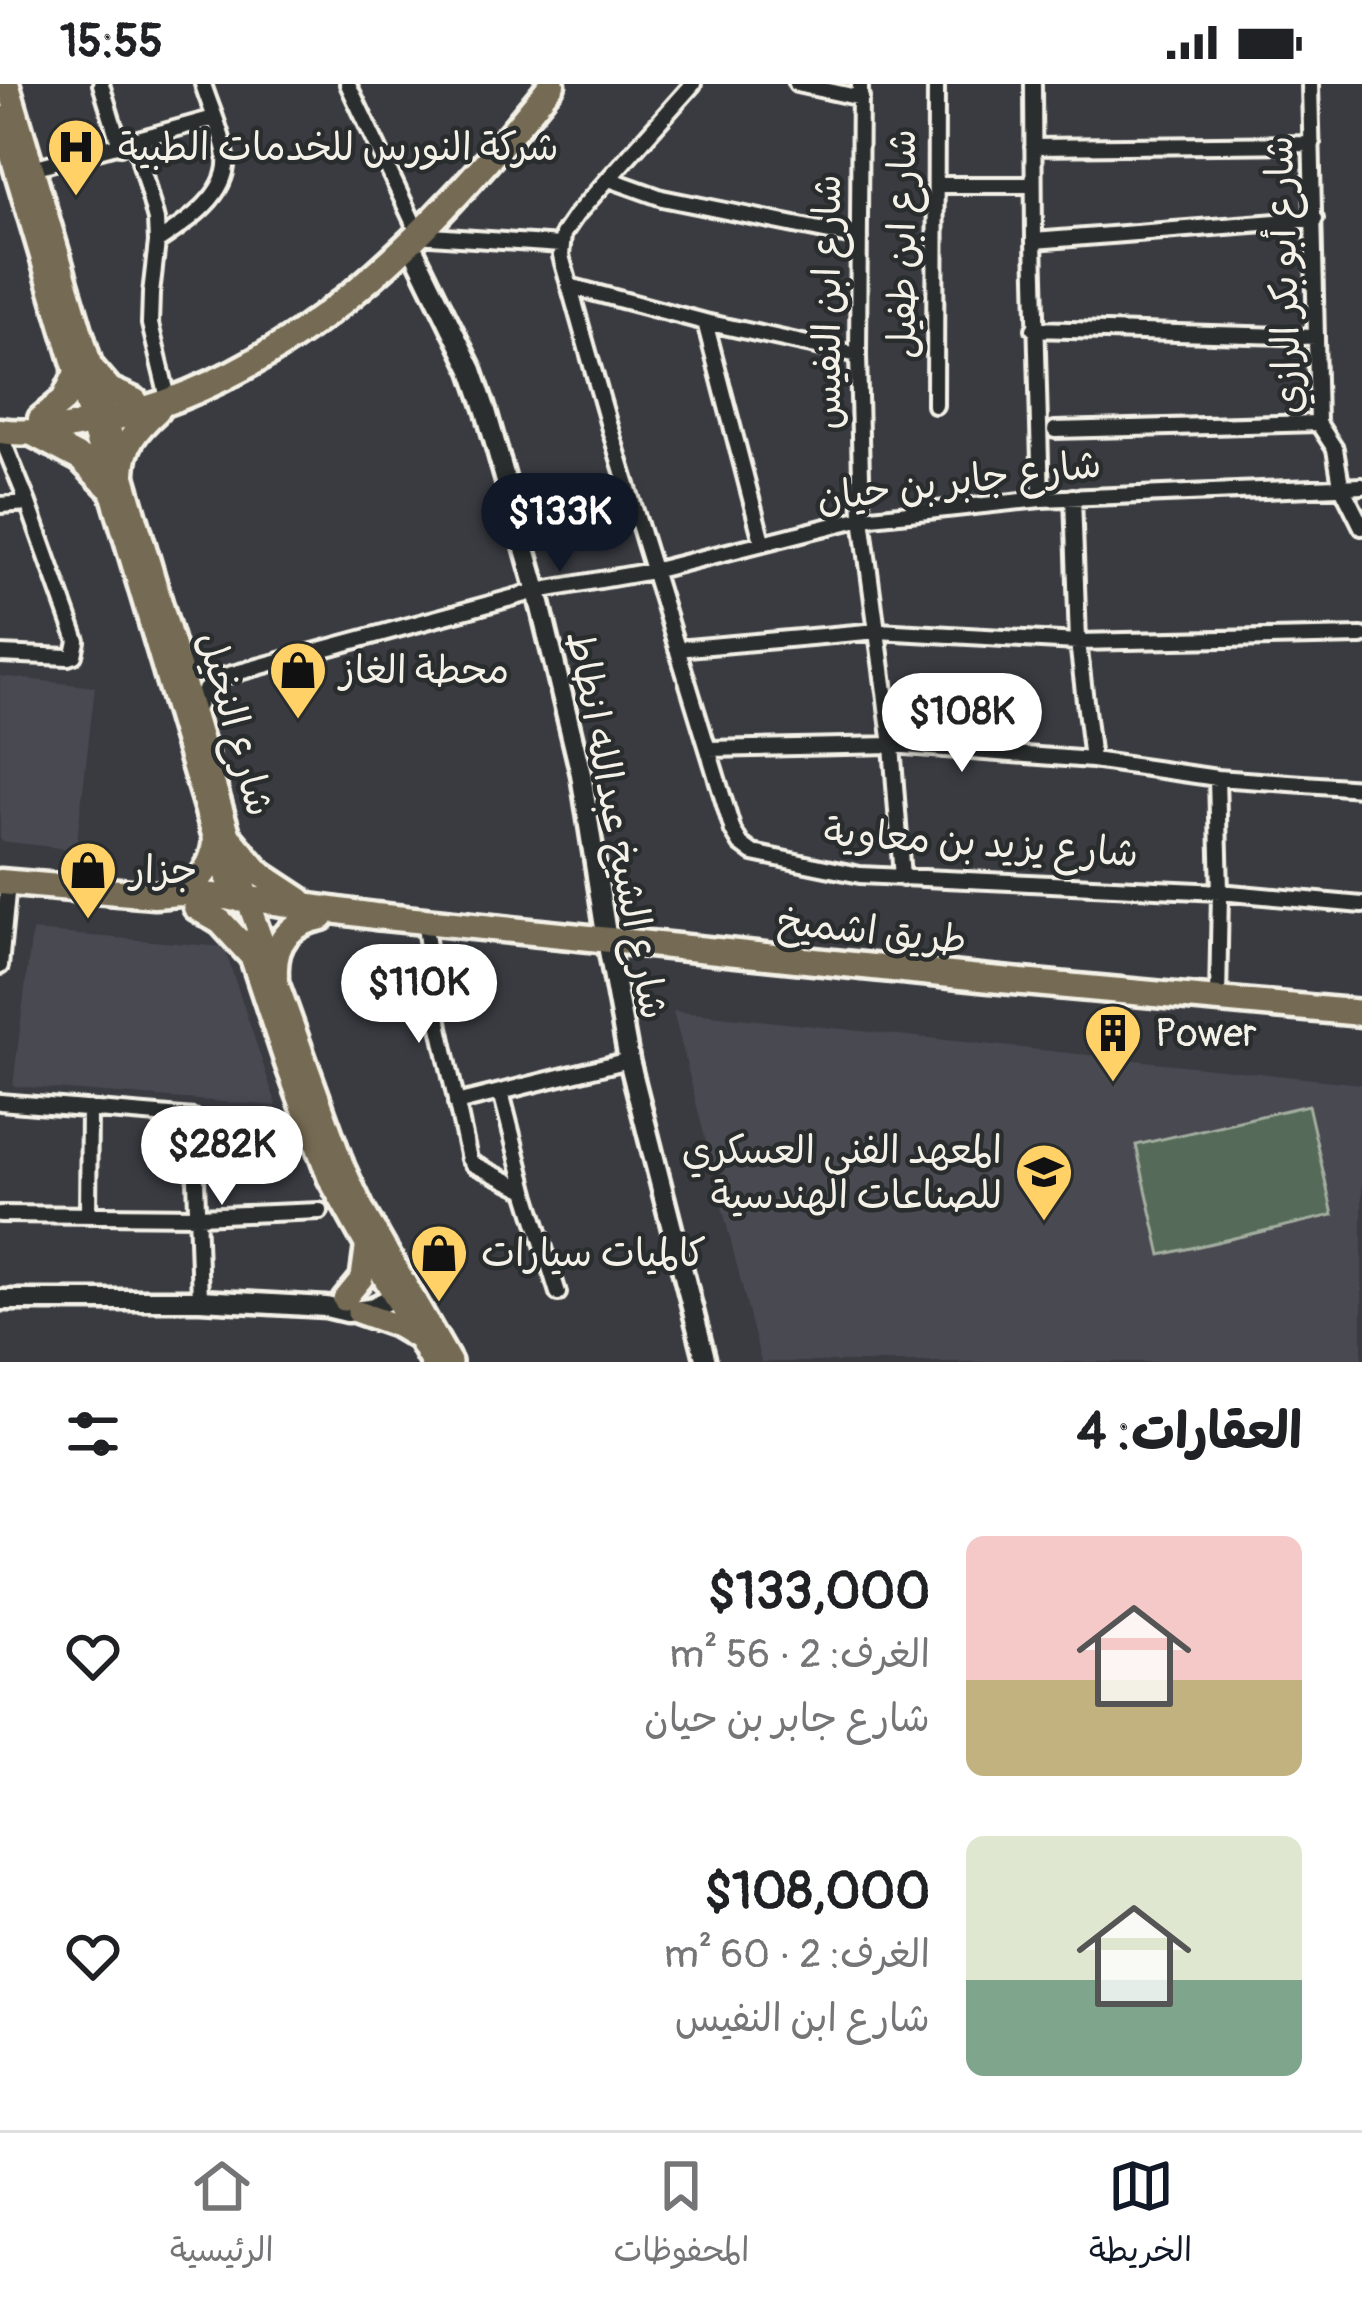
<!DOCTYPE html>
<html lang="ar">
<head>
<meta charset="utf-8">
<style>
  body { margin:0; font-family:Pangolin,"Playpen Sans Arabic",sans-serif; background:#f6f6f6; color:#202124; direction:rtl; height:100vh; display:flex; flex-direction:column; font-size:45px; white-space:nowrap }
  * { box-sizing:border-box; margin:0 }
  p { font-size:39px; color:#757577 }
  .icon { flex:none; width:66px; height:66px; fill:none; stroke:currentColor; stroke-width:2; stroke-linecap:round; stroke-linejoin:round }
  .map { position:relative; height:1278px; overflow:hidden; direction:ltr }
  .sheet { display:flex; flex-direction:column; background:#fff; flex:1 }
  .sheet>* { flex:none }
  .price { position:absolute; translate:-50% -102px; padding:0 27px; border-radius:42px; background:#fff; color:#222; font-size:39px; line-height:78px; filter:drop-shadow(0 3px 6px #0008) }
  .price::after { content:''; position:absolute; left:50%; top:72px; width:36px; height:27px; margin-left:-18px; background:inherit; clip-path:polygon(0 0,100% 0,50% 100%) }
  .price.current { background:#111827; color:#fff }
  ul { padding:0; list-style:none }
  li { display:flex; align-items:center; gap:36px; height:300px; padding:0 60px }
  li span { display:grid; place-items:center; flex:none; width:336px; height:240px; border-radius:18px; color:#555 }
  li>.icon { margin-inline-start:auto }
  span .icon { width:144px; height:144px; fill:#fffc; stroke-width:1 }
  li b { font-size:51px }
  h2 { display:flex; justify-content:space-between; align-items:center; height:144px; padding:0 60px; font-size:51px }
  .status { display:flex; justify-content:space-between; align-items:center; height:84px; padding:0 60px; background:#fff; direction:ltr }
  .status svg { height:33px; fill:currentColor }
  .tab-bar { display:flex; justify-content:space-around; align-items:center; height:168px; border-top:3px solid #e0e0e0; background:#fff; font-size:33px; color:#757577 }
  .tab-bar a { display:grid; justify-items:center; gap:6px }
  .tab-bar .current { color:#111827 }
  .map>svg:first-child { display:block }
  .built { fill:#484851 }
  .green { fill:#546b58; stroke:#a4aea0; stroke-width:3 }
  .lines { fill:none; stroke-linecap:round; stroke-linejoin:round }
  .street-casing { stroke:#f4f1e8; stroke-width:22 }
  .secondary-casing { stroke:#f4f1e8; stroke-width:27 }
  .primary-casing { stroke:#f4f1e8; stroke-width:30 }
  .highway-casing { stroke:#f4f1e8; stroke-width:33 }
  .street { stroke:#2a2d2e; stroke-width:14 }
  .secondary { stroke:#2a2d2e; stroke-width:18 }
  .primary { stroke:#746b52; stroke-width:21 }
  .highway { stroke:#746b52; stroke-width:24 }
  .labels { text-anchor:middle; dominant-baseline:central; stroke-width:9; stroke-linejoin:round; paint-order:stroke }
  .poi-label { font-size:39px; fill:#f4f1e8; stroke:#2a2d2e; text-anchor:start }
  .street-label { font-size:39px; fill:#f4f1e8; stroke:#2a2d2e }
</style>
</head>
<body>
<div class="status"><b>15:55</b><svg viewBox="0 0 49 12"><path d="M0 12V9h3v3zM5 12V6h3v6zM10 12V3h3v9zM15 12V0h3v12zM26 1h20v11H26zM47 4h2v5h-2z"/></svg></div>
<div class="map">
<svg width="1362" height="1278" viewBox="0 0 1362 1278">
  <rect width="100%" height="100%" fill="#393b41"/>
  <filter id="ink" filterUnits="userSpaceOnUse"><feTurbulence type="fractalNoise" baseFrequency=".00833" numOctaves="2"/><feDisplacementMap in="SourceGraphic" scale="24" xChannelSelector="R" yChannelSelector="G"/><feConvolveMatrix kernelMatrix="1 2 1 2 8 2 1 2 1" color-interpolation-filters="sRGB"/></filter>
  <g filter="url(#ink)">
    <path class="built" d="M 0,592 L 95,603 L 76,766 L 0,757 Z
      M 32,847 L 224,863 L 277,1022 L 13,1002 Z
      M 673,927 L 1362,1000 L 1362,1278 L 761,1278 Z"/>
    <path class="green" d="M 1308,1021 L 1333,1131 L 1161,1171 L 1136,1061 Z"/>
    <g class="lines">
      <defs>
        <path id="street" d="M 101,0 L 120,62
          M 348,0 L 414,140
          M 693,0 L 576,131 L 563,150 L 561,172 L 609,342 L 733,747 L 741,760 L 753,769 L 860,791 L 1220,808 L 1362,821
          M 797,0 L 861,14
          M 860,0 L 858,271 L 862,434 L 892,661 L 902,794
          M 1033,0 L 1034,157 L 1041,415
          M 1310,0 L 1318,339 L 1335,365 L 1341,401 L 1362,443
          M 135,58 L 156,136 L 157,158 L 151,210 L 150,240 L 166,306
          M 1033,63 L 1312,60
          M 33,84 L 214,34
          M 609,95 L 662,114 L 859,154
          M 936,101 L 1033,101
          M 417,151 L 561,161
          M 1034,157 L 1315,135
          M 157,158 C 184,140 230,111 226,73 C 223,49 210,23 203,0
          M 569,202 L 705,238 L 858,271
          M 705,238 L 762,457
          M 1034,245 L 1316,253
          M 935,321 L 936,0
          M 1055,346 L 1318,339
          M 0,350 L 28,419 L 77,557 L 74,571 L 68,573 L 0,570
          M 1073,413 L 1078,558 L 1092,676
          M 0,421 L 28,419
          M 677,565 L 878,547 L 1078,558 L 1362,552
          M 181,577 L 199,589 L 221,593 L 537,507 L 652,487 L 862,434 L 1041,415 L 1362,402
          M 195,628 L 205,606 L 221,593
          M 708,665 L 892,661 L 1092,676 L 1217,694 L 1362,704
          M 1217,694 L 1220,808 L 1218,915
          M 424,836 L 440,943 L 469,1075 L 473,1080 L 526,1106
          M 0,882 L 8,799
          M 501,1008 L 526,1106 L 558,1209
          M 0,1018 L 194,1034 L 200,1216
          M 456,1019 L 629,976
          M 0,1130 L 198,1132 L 320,1127
          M 88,1130 L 89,1025"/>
        <path id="secondary" d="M 410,159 L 472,286 L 486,327 L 537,507 L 581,690 L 607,856 L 629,976 L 706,1278
          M 0,1216 L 200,1216 L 326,1223 L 347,1228 L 369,1225 L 404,1208"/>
        <path id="primary" d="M 8,0 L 252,829 L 343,1083 L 364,1128 L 450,1278
          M 0,33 L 233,816
          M 246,857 L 287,981 L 329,1094 L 431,1278
          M 344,1216 L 362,1194 L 366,1165
          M 358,1228 L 395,1241 L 417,1254"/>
        <path id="highway" d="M 92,285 L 110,306 L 135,317
          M 41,335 L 64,316 L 77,289
          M 0,347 C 32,352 69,344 100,337 C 294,296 432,148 552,0
          M 32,349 L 81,375 L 108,402
          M 122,389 C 123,360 136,345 157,326
          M 232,757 L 259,789 L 300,816
          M 0,798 L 154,811 L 180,809 L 268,817 L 375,832 L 990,895 L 1362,929
          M 180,809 C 202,797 214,780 216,755
          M 196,823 L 221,838 L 251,871
          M 275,892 C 273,858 290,839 322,833"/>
      </defs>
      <use href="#street" class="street-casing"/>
      <use href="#secondary" class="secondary-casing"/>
      <use href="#primary" class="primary-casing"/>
      <use href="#highway" class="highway-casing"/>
      <use href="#street" class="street"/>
      <use href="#secondary" class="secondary"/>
      <use href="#primary" class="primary"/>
      <use href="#highway" class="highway"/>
    </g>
  </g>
  <defs>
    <symbol id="hospital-pin" viewBox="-11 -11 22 30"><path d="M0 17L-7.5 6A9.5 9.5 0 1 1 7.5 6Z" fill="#ffd166" stroke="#2a2d2e"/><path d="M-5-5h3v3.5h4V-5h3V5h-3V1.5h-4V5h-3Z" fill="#111"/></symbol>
    <symbol id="shop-pin" viewBox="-11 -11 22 30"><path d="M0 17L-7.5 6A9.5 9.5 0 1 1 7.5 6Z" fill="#ffd166" stroke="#2a2d2e"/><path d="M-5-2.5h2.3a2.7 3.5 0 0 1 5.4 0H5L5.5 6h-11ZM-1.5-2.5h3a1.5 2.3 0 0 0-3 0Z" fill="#111"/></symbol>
    <symbol id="building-pin" viewBox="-11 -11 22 30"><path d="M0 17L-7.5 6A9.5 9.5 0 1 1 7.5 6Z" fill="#ffd166" stroke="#2a2d2e"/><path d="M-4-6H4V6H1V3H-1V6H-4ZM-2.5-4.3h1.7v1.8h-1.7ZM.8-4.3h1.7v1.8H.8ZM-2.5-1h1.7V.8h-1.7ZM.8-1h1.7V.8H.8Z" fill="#111"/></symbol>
    <symbol id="university-pin" viewBox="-11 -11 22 30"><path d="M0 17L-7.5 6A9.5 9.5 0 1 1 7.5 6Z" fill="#ffd166" stroke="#2a2d2e"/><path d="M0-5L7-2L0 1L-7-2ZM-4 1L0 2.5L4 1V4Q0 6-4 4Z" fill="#111"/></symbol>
  </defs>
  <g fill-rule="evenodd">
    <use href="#hospital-pin" x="43" y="30" width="66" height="90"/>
    <use href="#shop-pin" x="265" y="553" width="66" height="90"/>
    <use href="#shop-pin" x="55" y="753" width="66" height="90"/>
    <use href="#building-pin" x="1080" y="916" width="66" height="90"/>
    <use href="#university-pin" x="1011" y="1055" width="66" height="90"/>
    <use href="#shop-pin" x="406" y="1136" width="66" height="90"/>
  </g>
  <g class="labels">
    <g class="poi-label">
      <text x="118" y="63">شركة النورس للخدمات الطبية</text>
      <text x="340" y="586">محطة الغاز</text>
      <text x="130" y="786">جزار</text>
      <text x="1155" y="949">Power</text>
      <text x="1002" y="1066" text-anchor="end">المعهد الفني العسكري<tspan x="1002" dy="45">للصناعات الهندسية</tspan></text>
      <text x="481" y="1169">كالميات سيارات</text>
    </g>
    <g class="street-label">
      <text transform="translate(902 160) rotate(-90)">شارع ابن طفيل</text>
      <text transform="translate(1284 191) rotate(-92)">شارع أبو بكر الرازي</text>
      <text transform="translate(827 218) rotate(-90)">شارع ابن النفيس</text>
      <text transform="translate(959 397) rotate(-7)">شارع جابر بن حيان</text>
      <text transform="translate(235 640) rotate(74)">شارع النخيل</text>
      <text transform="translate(617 741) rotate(79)">شارع الشيخ عبدالله انطاط</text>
      <text transform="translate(981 759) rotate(4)">شارع يزيد بن معاوية</text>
      <text transform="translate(872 847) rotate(6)">طريق اشميخ</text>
    </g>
  </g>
</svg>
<b class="price current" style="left:560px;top:491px">$133K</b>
<b class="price" style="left:962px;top:691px">$108K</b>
<b class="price" style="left:419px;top:962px">$110K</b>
<b class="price" style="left:222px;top:1124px">$282K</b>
</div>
<section class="sheet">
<h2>العقارات: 4<svg class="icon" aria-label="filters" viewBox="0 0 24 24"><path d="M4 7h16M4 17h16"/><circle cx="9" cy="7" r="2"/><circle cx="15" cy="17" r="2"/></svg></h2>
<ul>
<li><span style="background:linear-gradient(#f6c9c9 60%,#c2b280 0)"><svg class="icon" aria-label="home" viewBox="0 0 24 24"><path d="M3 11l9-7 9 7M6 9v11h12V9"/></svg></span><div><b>$133,000</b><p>الغرف: 2 · 56 m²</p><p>شارع جابر بن حيان</p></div><svg class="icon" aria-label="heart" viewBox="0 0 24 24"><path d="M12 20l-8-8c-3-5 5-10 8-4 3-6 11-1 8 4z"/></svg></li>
<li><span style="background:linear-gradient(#dfe7d0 60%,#7fa58c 0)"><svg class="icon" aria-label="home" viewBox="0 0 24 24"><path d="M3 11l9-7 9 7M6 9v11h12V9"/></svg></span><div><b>$108,000</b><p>الغرف: 2 · 60 m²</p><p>شارع ابن النفيس</p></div><svg class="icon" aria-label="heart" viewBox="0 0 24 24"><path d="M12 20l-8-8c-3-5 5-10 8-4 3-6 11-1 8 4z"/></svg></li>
</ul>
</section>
<nav class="tab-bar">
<a class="current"><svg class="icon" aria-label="map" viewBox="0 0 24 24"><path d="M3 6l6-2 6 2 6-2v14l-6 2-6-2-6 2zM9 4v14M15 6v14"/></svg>الخريطة</a>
<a><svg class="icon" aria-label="saved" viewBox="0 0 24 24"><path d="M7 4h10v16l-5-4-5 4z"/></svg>المحفوظات</a>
<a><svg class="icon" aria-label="home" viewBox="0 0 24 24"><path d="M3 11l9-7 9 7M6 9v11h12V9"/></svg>الرئيسية</a>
</nav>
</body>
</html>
